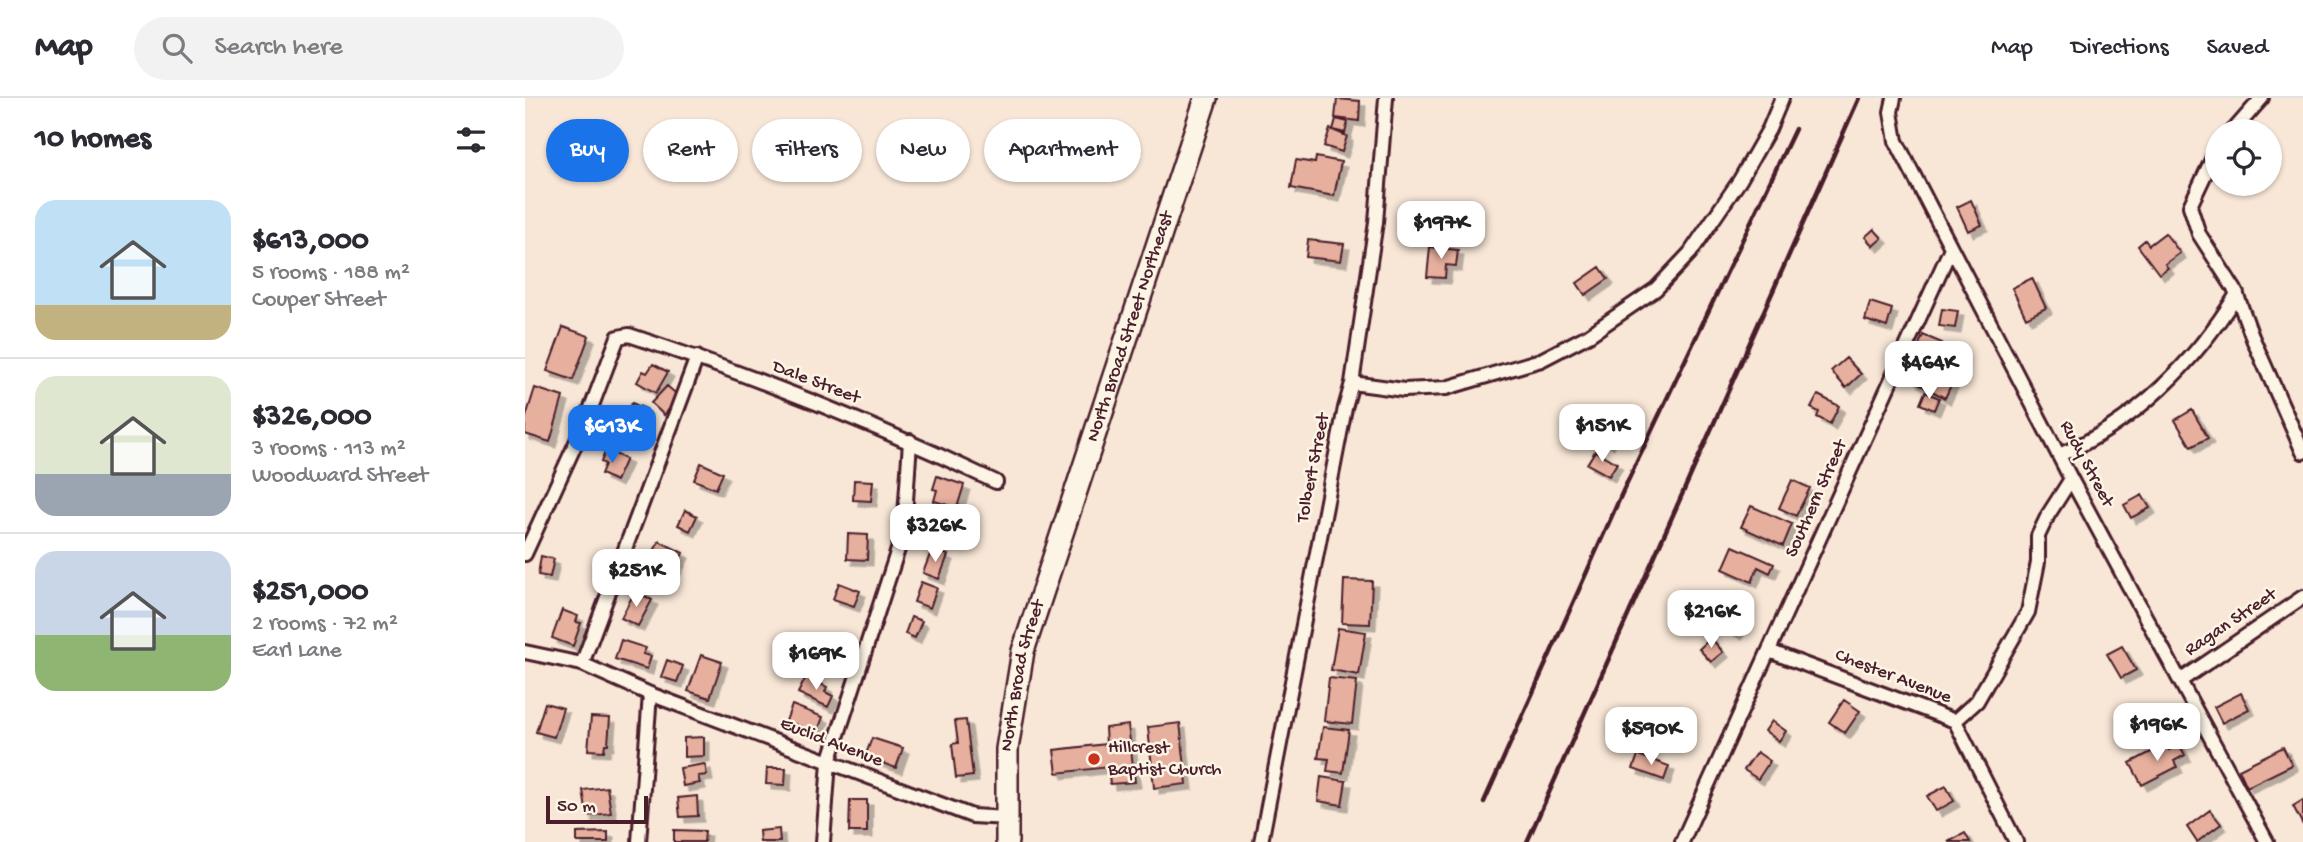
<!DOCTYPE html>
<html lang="en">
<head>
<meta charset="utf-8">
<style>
  body { margin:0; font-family:"Gochi Hand",sans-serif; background:#f2f2f3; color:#2b2b33; height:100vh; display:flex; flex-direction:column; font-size:26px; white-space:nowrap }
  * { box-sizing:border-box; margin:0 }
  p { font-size:23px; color:#7c7c81 }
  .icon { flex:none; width:38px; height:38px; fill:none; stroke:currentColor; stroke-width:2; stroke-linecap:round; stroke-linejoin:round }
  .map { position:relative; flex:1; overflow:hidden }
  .details { display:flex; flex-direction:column; background:#fff; width:525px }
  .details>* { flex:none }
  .guide { position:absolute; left:21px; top:21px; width:665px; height:63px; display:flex; gap:14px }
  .tools { position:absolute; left:1680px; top:21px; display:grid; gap:14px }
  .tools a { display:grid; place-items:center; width:77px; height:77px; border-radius:50%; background:#fff; box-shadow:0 2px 5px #0004; font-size:35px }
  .scale { position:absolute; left:21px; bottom:18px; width:102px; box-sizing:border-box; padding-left:7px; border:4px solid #4a1f2b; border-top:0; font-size:19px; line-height:24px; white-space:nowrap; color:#4a1f2b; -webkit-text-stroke:5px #fcf5e5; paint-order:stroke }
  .price { position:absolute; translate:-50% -60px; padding:0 16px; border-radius:14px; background:#fff; color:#222; font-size:23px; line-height:46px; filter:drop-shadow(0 2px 4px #0008) }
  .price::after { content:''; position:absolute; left:50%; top:42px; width:21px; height:16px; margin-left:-10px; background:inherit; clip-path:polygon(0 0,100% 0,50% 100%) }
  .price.active { background:#1a73e8; color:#fff }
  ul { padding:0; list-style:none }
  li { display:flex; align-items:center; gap:21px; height:175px; padding:0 35px }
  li+li { border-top:2px solid #e1e1e2 }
  li span { display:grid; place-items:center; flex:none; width:196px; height:140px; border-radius:21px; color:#555 }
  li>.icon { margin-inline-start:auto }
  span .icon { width:84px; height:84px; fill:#fffc; stroke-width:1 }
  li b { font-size:30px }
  h2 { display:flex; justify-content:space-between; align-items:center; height:84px; padding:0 35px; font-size:30px }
  .pill { padding:0 24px; border-radius:32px; background:#fff; box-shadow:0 2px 5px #0004; font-size:24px; line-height:63px }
  .pill.active { background:#1a73e8; color:#fff }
  header { display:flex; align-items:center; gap:42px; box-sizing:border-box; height:98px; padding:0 35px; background:#fff; border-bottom:2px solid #e1e1e2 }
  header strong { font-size:33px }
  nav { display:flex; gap:38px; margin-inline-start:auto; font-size:24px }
  .search { width:490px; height:63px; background:#f2f2f3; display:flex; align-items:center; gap:18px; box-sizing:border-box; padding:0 24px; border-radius:38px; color:#7c7c81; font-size:26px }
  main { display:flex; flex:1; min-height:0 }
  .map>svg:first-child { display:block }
  .building { fill:#e7b09e; stroke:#4a1f2b; stroke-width:2; filter:url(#shadow) }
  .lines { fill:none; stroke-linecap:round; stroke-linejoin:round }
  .minor-casing { stroke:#4a1f2b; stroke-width:18 }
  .primary-casing { stroke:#4a1f2b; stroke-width:26 }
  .minor { stroke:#fcf5e5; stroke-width:12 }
  .primary { stroke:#fcf5e5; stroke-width:21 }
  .rail { stroke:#4a1f2b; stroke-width:4.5 }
  .poi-dot { fill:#c8321e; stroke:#fcf5e5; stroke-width:2.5 }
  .labels { text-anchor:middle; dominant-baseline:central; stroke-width:5; stroke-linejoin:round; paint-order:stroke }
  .street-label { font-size:19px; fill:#4a1f2b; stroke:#fcf5e5 }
  .poi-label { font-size:19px; fill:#4a1f2b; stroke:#fcf5e5; text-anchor:start }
</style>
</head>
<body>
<header>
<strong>Map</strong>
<div class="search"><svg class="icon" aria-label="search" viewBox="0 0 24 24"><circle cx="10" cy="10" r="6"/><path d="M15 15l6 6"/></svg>Search here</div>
<nav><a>Map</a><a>Directions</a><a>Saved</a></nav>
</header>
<main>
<section class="details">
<h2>10 homes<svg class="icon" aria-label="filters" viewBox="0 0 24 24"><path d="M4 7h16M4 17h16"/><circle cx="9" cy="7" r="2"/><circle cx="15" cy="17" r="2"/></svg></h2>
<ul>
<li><span style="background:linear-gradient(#bfe0f5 75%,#c2b280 0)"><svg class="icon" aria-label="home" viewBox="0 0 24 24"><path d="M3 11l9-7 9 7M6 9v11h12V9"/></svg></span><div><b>$613,000</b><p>5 rooms · 188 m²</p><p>Couper Street</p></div></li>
<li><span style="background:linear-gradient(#dfe7d0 70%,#9aa5b1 0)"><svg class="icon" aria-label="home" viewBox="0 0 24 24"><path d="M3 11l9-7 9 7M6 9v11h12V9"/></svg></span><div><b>$326,000</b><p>3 rooms · 113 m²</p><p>Woodward Street</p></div></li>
<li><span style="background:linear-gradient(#c9d6e8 60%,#8fb573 0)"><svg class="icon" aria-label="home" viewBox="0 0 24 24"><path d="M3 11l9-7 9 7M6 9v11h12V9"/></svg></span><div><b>$251,000</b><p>2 rooms · 72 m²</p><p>Earl Lane</p></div></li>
</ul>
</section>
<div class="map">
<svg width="1778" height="744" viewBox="0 0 1778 744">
  <defs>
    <filter id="shadow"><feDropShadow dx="5.5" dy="5.5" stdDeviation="0" flood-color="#0004"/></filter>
  </defs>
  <rect width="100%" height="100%" fill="#f8e7d7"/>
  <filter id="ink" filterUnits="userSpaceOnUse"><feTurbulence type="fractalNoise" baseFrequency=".0143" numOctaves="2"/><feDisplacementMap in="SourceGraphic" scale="14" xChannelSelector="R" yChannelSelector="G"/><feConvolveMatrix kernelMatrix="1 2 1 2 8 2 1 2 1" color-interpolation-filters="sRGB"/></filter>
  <g filter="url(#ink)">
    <path class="building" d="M 812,1 L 835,3 L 834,23 L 810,20 Z
      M 811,21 L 823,24 L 820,35 L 808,32 Z
      M 805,31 L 822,38 L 817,54 L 799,48 Z
      M 791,59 L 816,64 L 809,98 L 766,90 L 771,62 L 790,65 Z
      M 1446,102 L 1457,127 L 1443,133 L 1432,109 Z
      M 1349,131 L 1357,140 L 1348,148 L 1340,139 Z
      M 1640,135 L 1655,155 L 1640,166 L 1643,170 L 1634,176 L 1613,148 L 1620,142 L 1624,147 Z
      M 783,142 L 819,146 L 816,163 L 781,159 Z
      M 905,149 L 933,152 L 931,168 L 921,167 L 920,180 L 902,179 Z
      M 1075,169 L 1083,181 L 1060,197 L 1052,185 Z
      M 1507,180 L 1521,210 L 1501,220 L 1487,190 Z
      M 1345,204 L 1367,211 L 1362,229 L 1340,222 Z
      M 1417,211 L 1433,213 L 1430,230 L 1414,228 Z
      M 38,229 L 64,238 L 48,282 L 22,273 Z
      M 1398,237 L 1417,245 L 1411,257 L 1393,249 Z
      M 1321,260 L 1336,276 L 1321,290 L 1306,273 Z
      M 128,266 L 143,274 L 131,295 L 112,284 L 118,273 L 122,275 Z
      M 1396,267 L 1428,283 L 1420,300 L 1388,283 Z
      M 142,288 L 155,299 L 139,317 L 126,305 Z
      M 10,290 L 38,299 L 25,344 L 0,336 L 0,322 Z
      M 1400,294 L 1414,300 L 1409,312 L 1395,306 Z
      M 1293,297 L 1314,308 L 1305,326 L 1292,319 L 1294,314 L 1286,310 Z
      M 107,305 L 121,311 L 107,346 L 92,340 L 96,330 L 91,328 L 96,318 L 100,320 Z
      M 1083,309 L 1099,318 L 1083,345 L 1068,336 Z
      M 1667,312 L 1683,340 L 1666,349 L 1650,322 Z
      M 81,352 L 101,361 L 91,383 L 76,376 L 80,366 L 76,364 Z
      M 1070,353 L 1092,365 L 1084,378 L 1062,366 Z
      M 176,365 L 198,375 L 191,391 L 169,382 Z
      M 412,378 L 439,387 L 430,416 L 421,414 L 423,407 L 409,403 L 412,392 L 408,391 Z
      M 329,382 L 348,383 L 346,403 L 328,402 Z
      M 1267,382 L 1285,390 L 1271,418 L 1254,410 Z
      M 1617,397 L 1625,410 L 1606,420 L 1599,407 Z
      M 1226,408 L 1267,426 L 1258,448 L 1216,429 Z
      M 160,412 L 172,418 L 165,433 L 153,427 Z
      M 417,416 L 434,422 L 425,445 L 408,439 Z
      M 323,436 L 343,437 L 342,462 L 322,461 Z
      M 134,443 L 158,455 L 150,471 L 126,459 Z
      M 1208,448 L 1249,466 L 1245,475 L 1233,469 L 1227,484 L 1198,471 Z
      M 407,451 L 423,457 L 414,481 L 398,475 Z
      M 16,458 L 29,461 L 25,479 L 13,477 Z
      M 819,482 L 847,483 L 845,526 L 817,525 Z
      M 396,484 L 412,490 L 405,510 L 389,504 Z
      M 314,485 L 335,493 L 329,508 L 308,501 Z
      M 110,493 L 127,502 L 113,528 L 96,520 Z
      M 1199,508 L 1220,521 L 1211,536 L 1189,523 Z
      M 37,512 L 53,518 L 51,524 L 56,525 L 48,548 L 27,540 Z
      M 386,519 L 397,523 L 390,540 L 380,536 Z
      M 813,530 L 841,534 L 834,577 L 806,572 Z
      M 1186,540 L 1198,554 L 1186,564 L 1174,551 Z
      M 298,541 L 319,551 L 309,572 L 288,563 Z
      M 96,542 L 121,550 L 118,556 L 126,558 L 122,571 L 90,561 Z
      M 1597,548 L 1611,572 L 1596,580 L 1582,556 Z
      M 176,557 L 197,564 L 185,600 L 163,593 Z
      M 142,562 L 158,568 L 152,584 L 136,579 Z
      M 281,579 L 302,589 L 300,594 L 308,598 L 303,609 L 273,595 Z
      M 804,580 L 832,583 L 827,626 L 799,623 Z
      M 1716,595 L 1724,611 L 1697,625 L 1689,609 Z
      M 1319,602 L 1335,613 L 1320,635 L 1304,624 Z
      M 20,605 L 38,610 L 29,639 L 11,634 Z
      M 267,607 L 298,619 L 292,635 L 261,623 Z
      M 66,619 L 85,620 L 83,646 L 80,646 L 79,653 L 63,652 Z
      M 441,622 L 448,678 L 431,680 L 427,646 L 433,645 L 430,623 Z
      M 1247,623 L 1261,633 L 1254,643 L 1240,633 Z
      M 655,625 L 662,686 L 629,690 L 623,629 Z
      M 1158,626 L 1160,641 L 1140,644 L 1138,629 Z
      M 603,627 L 610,684 L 585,686 L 583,669 L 532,675 L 529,652 L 581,646 L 580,630 Z
      M 798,629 L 824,632 L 818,675 L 802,673 L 804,661 L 793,660 Z
      M 179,639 L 179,658 L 159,659 L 159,640 Z
      M 347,640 L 378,650 L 371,670 L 340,659 Z
      M 1641,646 L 1644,652 L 1654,646 L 1660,657 L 1649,663 L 1652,669 L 1617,687 L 1605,665 Z
      M 1758,649 L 1767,667 L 1722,689 L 1714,671 Z
      M 1232,654 L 1245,663 L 1233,681 L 1219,672 Z
      M 1113,657 L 1144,668 L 1139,682 L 1108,671 Z
      M 180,666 L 182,677 L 173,678 L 175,685 L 158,688 L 155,670 Z
      M 242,670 L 261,670 L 260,687 L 241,686 Z
      M 796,679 L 821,683 L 817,707 L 793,703 Z
      M 1421,688 L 1429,703 L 1411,713 L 1402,698 Z
      M 82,689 L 86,715 L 62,718 L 58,692 Z
      M 172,698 L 173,718 L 155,719 L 153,700 Z
      M 325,702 L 342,702 L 342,734 L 324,734 Z
      M 1778,702 L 1778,727 L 1768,708 Z
      M 1685,712 L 1696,726 L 1672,744 L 1662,729 Z
      M 254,731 L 255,744 L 235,744 L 234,733 Z
      M 149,732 L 180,733 L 179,744 L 149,744 Z
      M 83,734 L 83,744 L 52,744 L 52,735 Z
      M 1440,735 L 1445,744 L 1423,744 Z"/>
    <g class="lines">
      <defs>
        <path id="minor" d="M 1369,0 L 1366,14 L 1371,43 L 1546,381 L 1742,744
          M 1708,33 L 1737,0
          M 1692,51 L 1665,108 L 1674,136 L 1710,192 L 1728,241 L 1778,354
          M 827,285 L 879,292 L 921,290 L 1016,262 L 1064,237 L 1131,191 L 1165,155 L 1215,82 L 1244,31 L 1257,0
          M 1534,357 C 1609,326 1670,264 1712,196
          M 0,456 L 61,323 L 93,239 L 104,237 C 229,278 352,327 471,384
          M 1244,553 L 1430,623 L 1491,744
          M 0,554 L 57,566 L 125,596 L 447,718 L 482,720
          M 57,566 L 172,259
          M 1655,583 L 1778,499
          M 1430,623 L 1452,603 L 1503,514 L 1513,464 L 1513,438 L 1523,417 L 1546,381
          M 114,744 L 125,596
          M 298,744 L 304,664 L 379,433 L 385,343
          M 736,744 L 820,310 L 827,285 L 851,124 L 861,0
          M 1157,744 L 1426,150"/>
        <g id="primary">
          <path id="s1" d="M 482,744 L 482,651 L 498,553 L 681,0"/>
        </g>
      </defs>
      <use href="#minor" class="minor-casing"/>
      <use href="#primary" class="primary-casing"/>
      <use href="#minor" class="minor"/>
      <use href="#primary" class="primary"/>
      <path class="rail" d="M 959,704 L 1098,393 L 1270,31
        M 1002,744 L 1334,0"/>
    </g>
  </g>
  <circle class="poi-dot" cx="569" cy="661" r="7"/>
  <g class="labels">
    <g class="street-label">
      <text stroke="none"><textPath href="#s1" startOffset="534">North Broad Street Northeast</textPath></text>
      <text transform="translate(291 285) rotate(21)">Dale Street</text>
      <text transform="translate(1561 366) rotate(62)">Rudy Street</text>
      <text transform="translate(789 370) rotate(-79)">Tolbert Street</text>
      <text transform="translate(1292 401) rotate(-66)">Southern Street</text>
      <text transform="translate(1706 525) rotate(-34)">Ragan Street</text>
      <text stroke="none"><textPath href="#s1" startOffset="168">North Broad Street</textPath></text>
      <text transform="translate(1368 579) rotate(21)">Chester Avenue</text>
      <text transform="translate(306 645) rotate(21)">Euclid Avenue</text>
    </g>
    <g class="poi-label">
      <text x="583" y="650">Hillcrest<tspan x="583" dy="22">Baptist Church</tspan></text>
    </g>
  </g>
</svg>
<div class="tools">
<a><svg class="icon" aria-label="locate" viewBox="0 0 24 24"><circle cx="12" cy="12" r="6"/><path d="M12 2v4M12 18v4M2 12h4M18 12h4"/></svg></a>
</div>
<div class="scale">50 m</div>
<b class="price" style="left:916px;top:163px">$197K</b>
<b class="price" style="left:1404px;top:303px">$464K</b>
<b class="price" style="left:1077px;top:366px">$151K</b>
<b class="price active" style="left:87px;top:367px">$613K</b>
<b class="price" style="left:410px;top:466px">$326K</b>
<b class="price" style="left:111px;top:511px">$251K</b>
<b class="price" style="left:1186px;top:552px">$216K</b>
<b class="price" style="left:291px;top:594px">$169K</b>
<b class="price" style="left:1632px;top:665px">$196K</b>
<b class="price" style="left:1126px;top:669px">$590K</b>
<div class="guide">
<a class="pill active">Buy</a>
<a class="pill">Rent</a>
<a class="pill">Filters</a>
<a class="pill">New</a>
<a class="pill">Apartment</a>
</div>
</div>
</main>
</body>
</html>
